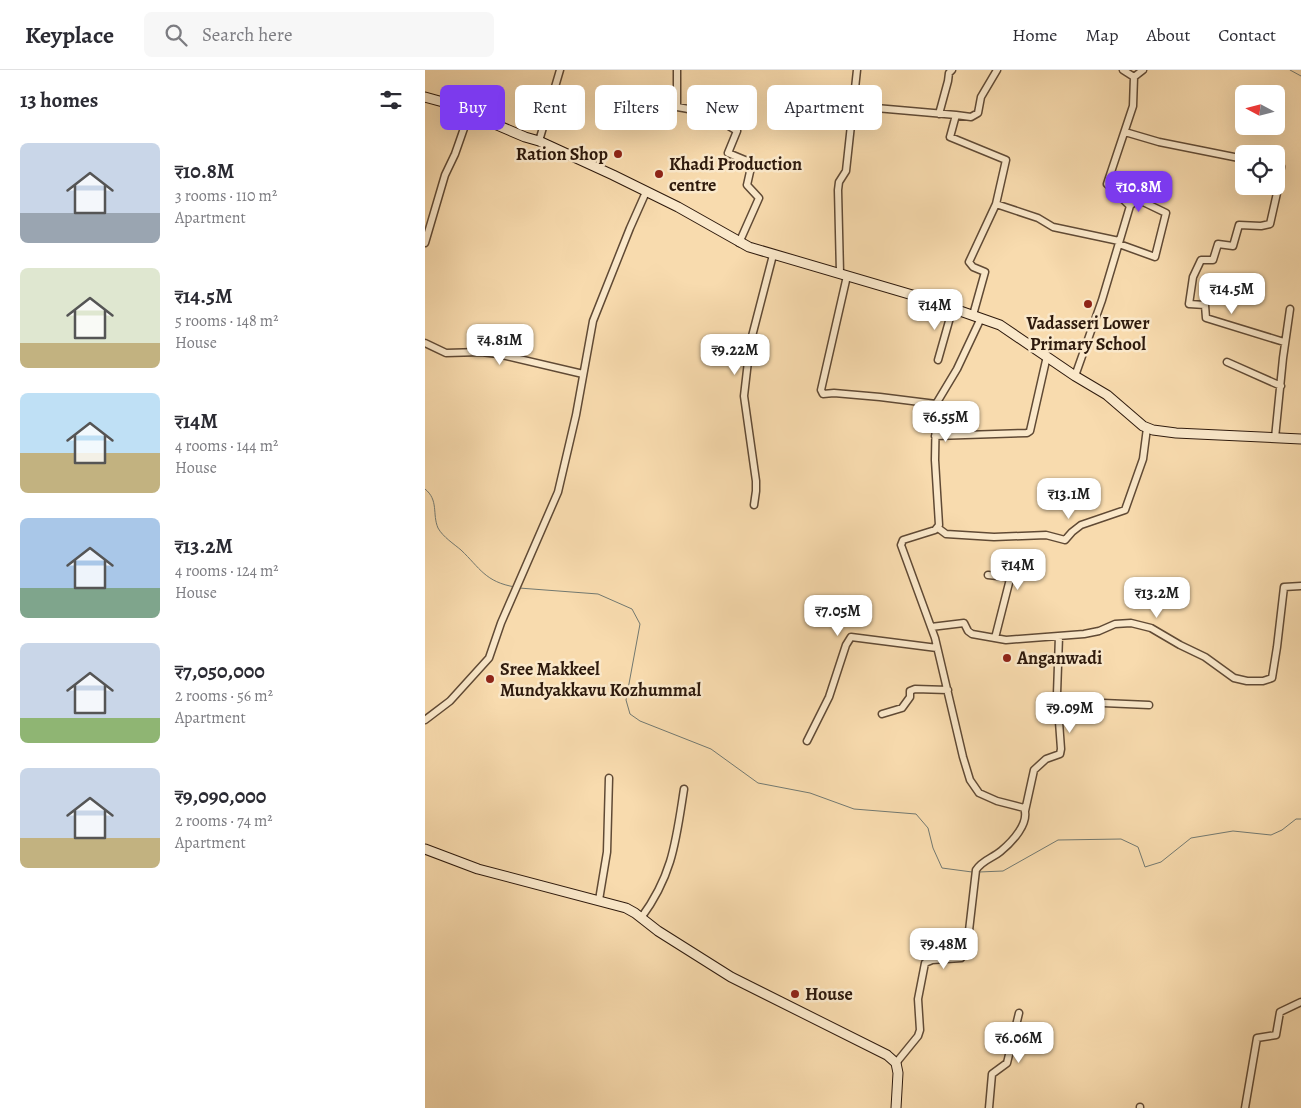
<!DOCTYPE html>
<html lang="en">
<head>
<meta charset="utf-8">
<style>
  body { margin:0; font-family:Alegreya,serif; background:#f7f7f7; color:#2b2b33; height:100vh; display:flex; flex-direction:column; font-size:19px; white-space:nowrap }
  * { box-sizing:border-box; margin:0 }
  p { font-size:16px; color:#7c7c81 }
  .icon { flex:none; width:28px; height:28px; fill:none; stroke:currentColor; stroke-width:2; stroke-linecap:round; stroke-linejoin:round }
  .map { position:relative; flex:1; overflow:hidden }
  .side { display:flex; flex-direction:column; background:#fff; width:425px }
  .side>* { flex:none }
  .top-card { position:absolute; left:15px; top:15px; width:475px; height:45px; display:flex; gap:10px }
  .needle { width:32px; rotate:277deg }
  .buttons { position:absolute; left:810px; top:15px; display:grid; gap:10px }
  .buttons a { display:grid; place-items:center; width:50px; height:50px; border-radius:8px; background:#fff; box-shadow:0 5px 20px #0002; font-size:25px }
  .price { position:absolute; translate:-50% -42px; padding:0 11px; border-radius:10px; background:#fff; color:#222; font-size:16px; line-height:32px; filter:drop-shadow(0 1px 2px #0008) }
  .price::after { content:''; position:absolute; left:50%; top:30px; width:15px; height:11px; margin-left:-8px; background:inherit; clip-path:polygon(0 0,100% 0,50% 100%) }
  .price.active { background:#7c3aed; color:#fff }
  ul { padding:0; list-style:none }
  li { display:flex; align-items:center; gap:15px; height:125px; padding:0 20px }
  li span { display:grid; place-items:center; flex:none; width:140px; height:100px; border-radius:8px; color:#555 }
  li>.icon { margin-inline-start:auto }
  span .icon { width:60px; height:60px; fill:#fffc; stroke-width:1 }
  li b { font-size:21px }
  h2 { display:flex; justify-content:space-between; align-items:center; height:60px; padding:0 20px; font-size:21px }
  .chip { padding:0 18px; border-radius:8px; background:#fff; box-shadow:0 5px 20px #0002; font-size:18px; line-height:45px }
  .chip.active { background:#7c3aed; color:#fff }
  header { display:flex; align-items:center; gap:30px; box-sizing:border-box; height:70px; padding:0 25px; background:#fff; border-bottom:1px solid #e1e1e2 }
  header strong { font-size:24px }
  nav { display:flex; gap:28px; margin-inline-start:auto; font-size:18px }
  .search { width:350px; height:45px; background:#f7f7f7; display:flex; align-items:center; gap:12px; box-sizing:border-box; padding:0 18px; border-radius:8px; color:#7c7c81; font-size:19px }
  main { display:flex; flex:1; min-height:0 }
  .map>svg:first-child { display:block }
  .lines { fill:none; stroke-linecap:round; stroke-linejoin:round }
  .stream { stroke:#727971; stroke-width:1 }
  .street-casing { stroke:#604a35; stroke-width:9 }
  .secondary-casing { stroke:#2e1a0d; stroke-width:11 }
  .street { stroke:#fae8ca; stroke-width:6 }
  .secondary { stroke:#fae8ca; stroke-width:9 }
  .poi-dot { fill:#8f2418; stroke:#fae8ca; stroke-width:2 }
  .labels { text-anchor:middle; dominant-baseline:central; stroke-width:5; stroke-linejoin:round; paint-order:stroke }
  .poi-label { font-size:18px; font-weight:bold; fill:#2e1a0d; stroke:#fae8ca; text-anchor:start }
</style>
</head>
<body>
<header>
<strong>Keyplace</strong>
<div class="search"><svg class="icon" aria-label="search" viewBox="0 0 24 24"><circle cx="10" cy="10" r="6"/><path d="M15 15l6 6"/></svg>Search here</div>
<nav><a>Home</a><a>Map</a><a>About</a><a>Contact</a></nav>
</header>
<main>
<section class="side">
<h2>13 homes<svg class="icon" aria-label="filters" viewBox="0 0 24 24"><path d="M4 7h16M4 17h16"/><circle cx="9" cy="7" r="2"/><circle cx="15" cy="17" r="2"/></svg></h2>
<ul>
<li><span style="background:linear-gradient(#c9d6e8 70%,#9aa5b1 0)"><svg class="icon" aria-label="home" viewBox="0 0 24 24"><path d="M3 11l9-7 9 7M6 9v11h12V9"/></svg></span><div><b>₹10.8M</b><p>3 rooms · 110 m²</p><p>Apartment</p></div></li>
<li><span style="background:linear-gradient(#dfe7d0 75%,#c2b280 0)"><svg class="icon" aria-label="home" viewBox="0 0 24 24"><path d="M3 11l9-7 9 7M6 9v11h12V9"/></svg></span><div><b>₹14.5M</b><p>5 rooms · 148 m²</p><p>House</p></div></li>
<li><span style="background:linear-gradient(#bfe0f5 60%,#c2b280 0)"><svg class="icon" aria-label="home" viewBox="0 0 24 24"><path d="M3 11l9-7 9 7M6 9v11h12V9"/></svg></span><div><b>₹14M</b><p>4 rooms · 144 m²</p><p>House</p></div></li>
<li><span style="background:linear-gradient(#a9c7e8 70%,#7fa58c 0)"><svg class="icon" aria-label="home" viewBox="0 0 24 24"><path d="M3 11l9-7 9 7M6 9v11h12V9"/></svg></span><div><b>₹13.2M</b><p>4 rooms · 124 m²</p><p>House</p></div></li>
<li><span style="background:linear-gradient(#c9d6e8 75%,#8fb573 0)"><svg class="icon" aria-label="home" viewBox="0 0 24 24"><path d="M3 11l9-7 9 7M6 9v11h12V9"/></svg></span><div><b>₹7,050,000</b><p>2 rooms · 56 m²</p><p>Apartment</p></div></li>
<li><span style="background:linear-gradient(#c9d6e8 70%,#c2b280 0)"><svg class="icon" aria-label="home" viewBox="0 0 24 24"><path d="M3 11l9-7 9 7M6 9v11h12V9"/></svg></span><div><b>₹9,090,000</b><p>2 rooms · 74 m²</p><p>Apartment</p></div></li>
</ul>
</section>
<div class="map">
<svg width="876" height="1038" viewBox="0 0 876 1038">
  <rect width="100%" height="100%" fill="#f8dbae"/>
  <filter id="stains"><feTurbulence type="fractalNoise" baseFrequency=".004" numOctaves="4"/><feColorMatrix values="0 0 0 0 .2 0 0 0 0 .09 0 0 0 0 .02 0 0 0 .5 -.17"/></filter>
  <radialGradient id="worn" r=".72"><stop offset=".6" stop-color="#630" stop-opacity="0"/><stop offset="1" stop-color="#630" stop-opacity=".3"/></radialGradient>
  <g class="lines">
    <path class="stream" d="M 865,0 L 876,6
      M 0,419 C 14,430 7,444 13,458 C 18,467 29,474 36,480 C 55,498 60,512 90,517
      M 94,518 L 173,524 L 207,539 L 215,554 L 201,630 L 205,644 L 215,651 L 286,679 L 333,713 L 385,723 L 429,739 L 491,744 L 503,758 L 508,778 L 517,798 L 547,802
      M 554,802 L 578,801 L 633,770 L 696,769 L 713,777 L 720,797 L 736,792 L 766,768 L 808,761 L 846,765 L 857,760 L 871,749 L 876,749"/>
    <defs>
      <path id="street" d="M 252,0 L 252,37 C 278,41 290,47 312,61 L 303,83 L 327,93 L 322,115 L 334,128 L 314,173
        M 709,7 L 718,0
        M 428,36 L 531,45
        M 514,44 L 523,11 L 524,3 L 527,0
        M 700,62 L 734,72 L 819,89
        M 114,71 L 135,0
        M 851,96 L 856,97 L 852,123 L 845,154 L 836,156 L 814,155 L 808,176 L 793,174 L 788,190 L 776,190 L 768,207 L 764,234 L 780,235 L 781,248 L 859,272
        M 571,134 L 581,90 L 525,67 L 531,45 L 546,47 L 553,43 L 556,27 L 572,0
        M 0,173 L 20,105 L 30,84 L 44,44
        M 694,174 L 730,187 L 741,143 L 712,129 L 705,136
        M 415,203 L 413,120 L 414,112 L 421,101 L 432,0
        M 422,206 L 396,320 L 398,324 L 409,323 L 455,327 L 511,334
        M 548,245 L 560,202 L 548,197 L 544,192 L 571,134 L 613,148 L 628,157 L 694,171
        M 0,273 L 21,283 L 56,282 L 73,284 L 158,304
        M 513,290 L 528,237
        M 802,292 L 856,316
        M 650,306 L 677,230 L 705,136 L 682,114 L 708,36 L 709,7 L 698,0
        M 510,366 L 602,363 L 605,361 L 622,286
        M 850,368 L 858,288 L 865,239
        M 329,435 L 331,421 L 331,411 L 319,326 L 325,274 L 348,185
        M 513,458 L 521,464 L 569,467 L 621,465 L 640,470 L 647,462 L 656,455 L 700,440 L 718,389 L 722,358
        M 563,505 L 582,507 L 585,509 L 570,568
        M 506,557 L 539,553 L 543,561 L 547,564 L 581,570 L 659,564 L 674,561 L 690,554 L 706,553 L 726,558 L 755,575 L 780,587 L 809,608 L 822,611 L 838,611 L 847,608 L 852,577 L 859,517 L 876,516
        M 632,631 L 724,635
        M 457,644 L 477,638 L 485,627 L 485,621 L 490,619 L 523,620
        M 0,650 L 25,631 L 64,588 L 76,553 L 133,422 L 151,345 L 168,251 L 205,158 L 221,122
        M 382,671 L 404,627 L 421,575 L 426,567 L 512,578
        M 600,741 L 609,700 L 621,689 L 635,684 L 636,679 L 632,624 L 634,566
        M 174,830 L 182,782 L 184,708
        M 216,848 C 248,805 251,770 259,719
        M 471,993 L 493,966 L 495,960 L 493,929 L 500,893 L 507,890 L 536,888 L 541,882 L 542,878 L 551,800 C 557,790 568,788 576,781 C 587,772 605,753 599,738 L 572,731 L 554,723 L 545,710 L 538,687 L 510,568 L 476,475 L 478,470 L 510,460 L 514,455 L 510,390 L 511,334 L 532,299 L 556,248
        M 715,1037 L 715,1038
        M 564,1038 L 567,1004 L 582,993 L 594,943
        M 820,1038 L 832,968 L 851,965 L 855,942 L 876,932"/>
      <path id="secondary" d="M 0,27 L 18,32 L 100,67 L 114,71 L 188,105 L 253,137 L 324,177 L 501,229 L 575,255 L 650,306 L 682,325 L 718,356 L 728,360 L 751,363 L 876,369
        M 0,779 L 53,799 L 201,838 L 210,843 L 233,861 L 306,907 L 462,985 L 471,993 L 473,1003 L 471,1038"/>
    </defs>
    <use href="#street" class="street-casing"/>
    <use href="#secondary" class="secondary-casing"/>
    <use href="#street" class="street"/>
    <use href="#secondary" class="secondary"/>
  </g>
  <g class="poi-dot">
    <circle cx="193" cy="84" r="5"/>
    <circle cx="234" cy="104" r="5"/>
    <circle cx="663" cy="234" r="5"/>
    <circle cx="582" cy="588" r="5"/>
    <circle cx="65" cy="609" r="5"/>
    <circle cx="370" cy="924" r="5"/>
  </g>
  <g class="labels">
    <g class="poi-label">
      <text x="183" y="84" text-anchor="end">Ration Shop</text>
      <text x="244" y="94">Khadi Production<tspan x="244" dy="21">centre</tspan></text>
      <text x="663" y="253" text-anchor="middle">Vadasseri Lower<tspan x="663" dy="21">Primary School</tspan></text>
      <text x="592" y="588">Anganwadi</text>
      <text x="75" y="599">Sree Makkeel<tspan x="75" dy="21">Mundyakkavu Kozhummal</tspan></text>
      <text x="380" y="924">House</text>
    </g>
  </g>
  <rect width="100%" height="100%" filter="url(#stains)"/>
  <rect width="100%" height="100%" fill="url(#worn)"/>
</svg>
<div class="buttons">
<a><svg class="needle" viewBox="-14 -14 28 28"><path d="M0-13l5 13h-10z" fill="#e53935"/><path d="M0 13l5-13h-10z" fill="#7c7c81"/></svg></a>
<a><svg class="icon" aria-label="locate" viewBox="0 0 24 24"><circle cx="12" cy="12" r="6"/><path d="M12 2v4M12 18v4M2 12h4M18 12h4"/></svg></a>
</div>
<b class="price active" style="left:714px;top:143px">₹10.8M</b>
<b class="price" style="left:807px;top:245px">₹14.5M</b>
<b class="price" style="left:510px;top:261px">₹14M</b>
<b class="price" style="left:75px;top:296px">₹4.81M</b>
<b class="price" style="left:310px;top:306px">₹9.22M</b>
<b class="price" style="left:521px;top:373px">₹6.55M</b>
<b class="price" style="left:644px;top:450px">₹13.1M</b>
<b class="price" style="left:593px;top:521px">₹14M</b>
<b class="price" style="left:732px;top:549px">₹13.2M</b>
<b class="price" style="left:413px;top:567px">₹7.05M</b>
<b class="price" style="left:645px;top:664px">₹9.09M</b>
<b class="price" style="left:519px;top:900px">₹9.48M</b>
<b class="price" style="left:594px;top:994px">₹6.06M</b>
<div class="top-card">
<a class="chip active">Buy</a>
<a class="chip">Rent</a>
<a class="chip">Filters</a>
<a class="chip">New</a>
<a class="chip">Apartment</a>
</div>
</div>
</main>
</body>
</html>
